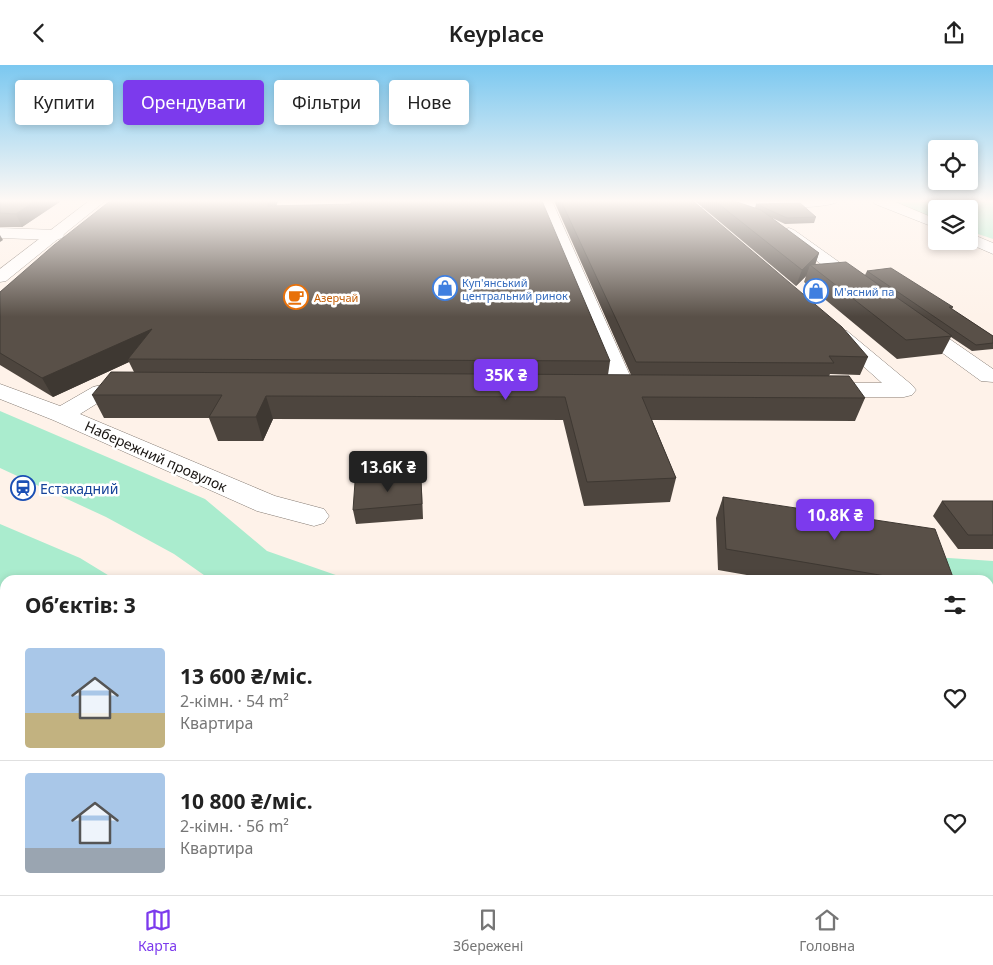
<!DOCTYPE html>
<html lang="uk">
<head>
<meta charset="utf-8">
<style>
  body { margin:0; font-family:"Noto Sans",sans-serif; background:#f6f6f6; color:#222; height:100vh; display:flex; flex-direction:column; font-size:19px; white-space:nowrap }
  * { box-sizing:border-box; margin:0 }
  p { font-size:16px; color:#767676 }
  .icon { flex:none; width:28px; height:28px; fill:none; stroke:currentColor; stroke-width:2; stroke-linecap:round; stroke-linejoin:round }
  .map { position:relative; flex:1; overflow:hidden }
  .sheet { position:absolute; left:0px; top:510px; width:994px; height:320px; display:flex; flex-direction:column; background:#fff; border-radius:15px 15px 0 0; box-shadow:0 2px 8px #0003 }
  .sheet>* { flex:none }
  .banner { position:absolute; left:15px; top:15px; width:500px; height:45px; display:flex; gap:10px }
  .fabs { position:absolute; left:928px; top:75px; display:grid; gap:10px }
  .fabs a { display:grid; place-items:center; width:50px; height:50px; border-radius:5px; background:#fff; box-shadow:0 2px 8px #0003; font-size:25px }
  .price { position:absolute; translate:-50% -42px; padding:0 11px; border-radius:5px; background:#7c3aed; color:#fff; font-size:16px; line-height:32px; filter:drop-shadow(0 1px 2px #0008) }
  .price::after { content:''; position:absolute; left:50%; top:30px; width:15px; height:11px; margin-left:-8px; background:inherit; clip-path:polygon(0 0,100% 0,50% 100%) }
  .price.on { background:#222; color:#fff }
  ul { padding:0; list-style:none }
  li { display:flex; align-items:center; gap:15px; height:125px; padding:0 25px }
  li+li { border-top:1px solid #e0e0e0 }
  li span { display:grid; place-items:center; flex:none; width:140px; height:100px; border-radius:5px; color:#555 }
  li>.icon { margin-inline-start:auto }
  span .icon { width:60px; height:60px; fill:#fffc; stroke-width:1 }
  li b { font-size:21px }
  h2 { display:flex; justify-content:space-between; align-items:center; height:60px; padding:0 25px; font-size:21px }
  .chip { padding:0 18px; border-radius:5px; background:#fff; box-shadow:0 2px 8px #0003; font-size:18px; line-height:45px }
  .chip.on { background:#7c3aed; color:#fff }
  header { display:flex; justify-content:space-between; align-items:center; height:65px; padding:0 25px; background:#fff; font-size:22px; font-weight:600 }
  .dock { display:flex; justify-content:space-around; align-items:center; height:70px; border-top:1px solid #e0e0e0; background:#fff; font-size:14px; color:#767676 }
  .dock a { display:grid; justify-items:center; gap:2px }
  .dock .on { color:#7c3aed }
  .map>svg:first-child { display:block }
  .green { fill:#aaecce }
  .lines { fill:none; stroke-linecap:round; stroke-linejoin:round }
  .stream { fill:#5aa7b5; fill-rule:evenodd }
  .minor-casing { stroke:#857b73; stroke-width:1 }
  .major-casing { stroke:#857b73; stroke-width:1 }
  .minor { fill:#fff; fill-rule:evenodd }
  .major { fill:#fff; fill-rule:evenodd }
  .wall { fill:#4d453e }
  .shaded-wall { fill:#3e3832 }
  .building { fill:#595048; stroke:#3e3832 }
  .labels { text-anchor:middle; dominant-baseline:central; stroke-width:5; stroke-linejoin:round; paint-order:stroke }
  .far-shop-label { font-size:11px; fill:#366cbe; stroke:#fff; text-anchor:start }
  .far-food-label { font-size:11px; fill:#c56008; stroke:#fff; text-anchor:start }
  .street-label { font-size:14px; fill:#171310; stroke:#fff }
  .transit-label { font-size:14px; fill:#164399; stroke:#fff; text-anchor:start }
</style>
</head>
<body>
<header><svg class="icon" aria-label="back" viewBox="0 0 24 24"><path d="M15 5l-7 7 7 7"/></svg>Keyplace<svg class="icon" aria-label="share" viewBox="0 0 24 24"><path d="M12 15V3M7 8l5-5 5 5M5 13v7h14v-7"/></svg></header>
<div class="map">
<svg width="993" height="830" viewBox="0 0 993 830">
  <rect width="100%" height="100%" fill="#fef2e9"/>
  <path class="green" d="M 993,136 L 993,174 L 969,166 L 969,144 L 936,144 L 936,155 L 882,137 Z
    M 0,346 L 205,434 L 267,486 L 350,515 L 211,515 L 174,489 L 106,452 L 0,403 Z
    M 0,459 L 80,493 L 116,515 L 5,515 L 5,727 L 0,723 Z
    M 934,492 L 993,496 L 993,550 L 989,549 L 989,515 L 945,515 Z
    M 89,825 L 504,825 L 509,830 L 91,830 Z
    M 580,825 L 860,825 L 868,830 L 586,830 Z"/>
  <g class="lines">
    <path class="stream" d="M 0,554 L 5,557 L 5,568 L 0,565 Z
      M 283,825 L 302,825 L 304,830 L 286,830 Z"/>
    <defs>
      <path id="minor" d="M 538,136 L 552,136 L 636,324 L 632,329 L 624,331 L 616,329 L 612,324 Z
        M 680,136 L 838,136 C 829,147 707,142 686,142 L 681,141 L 679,138 Z
        M 873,136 L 893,136 L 936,154 L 936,163 L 875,139 Z
        M 0,163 L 56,165 L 62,167 L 64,170 L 62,173 L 56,175 L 0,173 Z
        M 789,163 L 794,165 L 867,217 L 870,221 L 867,225 L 861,226 L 855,225 L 784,171 L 781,168 L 784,165 Z
        M 969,168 L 993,178 L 993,189 L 963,176 L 969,176 Z
        M 915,253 L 922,255 L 993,304 L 993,317 L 981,316 L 908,263 L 905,259 L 908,255 Z
        M 840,264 L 847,266 L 912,320 L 916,325 L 912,330 L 904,332 L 823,332 L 815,330 L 811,325 L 815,320 L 823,318 L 882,318 L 833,274 L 830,270 L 833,266 Z
        M 128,314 L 136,316 L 139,321 L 136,326 L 109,331 L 80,349 L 275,431 L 324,444 L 329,451 L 324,458 L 314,461 L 257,446 L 53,355 L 0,334 L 0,319 L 60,341 L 93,322 Z
        M 0,702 L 5,704 L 5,748 L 0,746 Z
        M 65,825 L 113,825 L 115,830 L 67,830 Z"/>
      <path id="major" d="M 89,136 L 105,136 L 6,216 L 0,217 L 0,204 Z"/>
    </defs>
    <use href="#minor" class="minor-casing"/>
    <use href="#major" class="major-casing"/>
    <use href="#minor" class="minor"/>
    <use href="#major" class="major"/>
  </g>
  <path class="wall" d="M 0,136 L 61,136 L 22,162 L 0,162 Z
    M 110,136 L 278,136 L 276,141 L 610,296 L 608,310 L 631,310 L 554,136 L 693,136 L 868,292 L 860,310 L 830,309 L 829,311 L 865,333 L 855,356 L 652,355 L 676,413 L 670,437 L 584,441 L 563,355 L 273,354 L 263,376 L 218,376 L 209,353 L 104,353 L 92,330 L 134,307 L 129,297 L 53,332 L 0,300 L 0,227 Z
    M 695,136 L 734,136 L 755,143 L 756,139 L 816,152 L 814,158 L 785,159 L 768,151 L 819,188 L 815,200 L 865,210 L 867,206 L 953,242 L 952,244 L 993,271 L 993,284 L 972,286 L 951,272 L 942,289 L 897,294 L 804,217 L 806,211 L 796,221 Z
    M 422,427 L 423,454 L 356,459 L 353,445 Z
    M 723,432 L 954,515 L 775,515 L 718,505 L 716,453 Z
    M 942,436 L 993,436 L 993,484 L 958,484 L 933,451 Z
    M 861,825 L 989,825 L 993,830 L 868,830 Z"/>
  <path class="shaded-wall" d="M 35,136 L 61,136 L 22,162 L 16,149 Z
    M 270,136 L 278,136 L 271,156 L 268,141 Z
    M 0,170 L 3,175 L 0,177 Z
    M 819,188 L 814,203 L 810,200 L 806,211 L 796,221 L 802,205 Z
    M 152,264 L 128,294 L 129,297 L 53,332 L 42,313 Z
    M 266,331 L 273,354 L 263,376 L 256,352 Z"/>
  <path class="building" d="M 0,136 L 35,136 L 16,149 L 0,148 Z
    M 110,136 L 270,136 L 268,141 L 351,139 L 352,136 L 542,136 L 610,296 L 128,294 L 152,264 L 42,313 L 0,288 L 0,227 L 54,180 Z
    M 561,136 L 693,136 L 842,262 L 868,292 L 829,291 L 834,298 L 636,297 Z
    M 715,136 L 734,136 L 761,145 L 819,188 L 802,205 Z
    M 800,138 L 816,152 L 787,153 L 756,139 Z
    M 846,197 L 952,271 L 906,275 L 810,200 Z
    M 891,203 L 953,242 L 949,242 L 993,271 L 993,278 L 976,280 L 867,206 Z
    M 111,307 L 849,311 L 865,333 L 642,332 L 676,413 L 587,417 L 565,332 L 266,331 L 256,352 L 209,352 L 222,330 L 92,330 Z
    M 421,412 L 422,439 L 353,445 L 355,417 Z
    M 723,432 L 935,464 L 954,515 L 909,515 L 726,484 Z
    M 942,436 L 993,436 L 993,470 L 968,470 Z
    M 989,815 L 993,818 L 993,830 L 906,830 L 898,825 L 989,825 Z"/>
  <linearGradient id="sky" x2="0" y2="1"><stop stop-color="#7bc8f0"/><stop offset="0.54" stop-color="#fff9f5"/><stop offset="1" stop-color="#fff9f5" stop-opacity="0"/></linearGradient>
  <rect width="993" height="252" fill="url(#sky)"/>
  <defs>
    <symbol id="shop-ring" viewBox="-11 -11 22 22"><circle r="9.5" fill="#fff" stroke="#3f7fe0" stroke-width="1.5"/><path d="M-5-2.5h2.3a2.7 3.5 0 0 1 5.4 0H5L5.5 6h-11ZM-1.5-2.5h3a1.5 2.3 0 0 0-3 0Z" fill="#3f7fe0"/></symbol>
    <symbol id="cafe-ring" viewBox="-11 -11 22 22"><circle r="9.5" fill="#fff" stroke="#e8710a" stroke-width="1.5"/><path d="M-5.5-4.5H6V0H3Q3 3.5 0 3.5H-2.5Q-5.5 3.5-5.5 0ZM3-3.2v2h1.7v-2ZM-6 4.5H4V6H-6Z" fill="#e8710a"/></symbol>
    <symbol id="station-ring" viewBox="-11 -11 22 22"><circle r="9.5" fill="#fff" stroke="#1a4fb4" stroke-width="1.5"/><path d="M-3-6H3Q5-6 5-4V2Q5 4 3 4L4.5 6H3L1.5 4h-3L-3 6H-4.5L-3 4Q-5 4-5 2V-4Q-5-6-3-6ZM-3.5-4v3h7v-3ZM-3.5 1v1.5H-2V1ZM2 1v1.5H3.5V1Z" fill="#1a4fb4"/></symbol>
  </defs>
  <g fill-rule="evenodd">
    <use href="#shop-ring" x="431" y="209" width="28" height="28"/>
    <use href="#shop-ring" x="802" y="212" width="28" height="28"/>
    <use href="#cafe-ring" x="282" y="218" width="28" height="28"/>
    <use href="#station-ring" x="9" y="409" width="28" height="28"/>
  </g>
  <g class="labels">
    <g class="far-shop-label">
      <text x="462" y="217">Куп'янський<tspan x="462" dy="13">центральний ринок</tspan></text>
      <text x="834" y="226">М'ясний па</text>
    </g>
    <g class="far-food-label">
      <text x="314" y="232">Азерчай</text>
    </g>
    <g class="street-label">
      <text transform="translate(156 391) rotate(24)">Набережний провулок</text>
    </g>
    <g class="transit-label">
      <text x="40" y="423">Естакадний</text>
    </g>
  </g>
</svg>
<div class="fabs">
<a><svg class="icon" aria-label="locate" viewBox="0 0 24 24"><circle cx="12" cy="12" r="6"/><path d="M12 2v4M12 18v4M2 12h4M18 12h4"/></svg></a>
<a><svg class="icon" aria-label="layers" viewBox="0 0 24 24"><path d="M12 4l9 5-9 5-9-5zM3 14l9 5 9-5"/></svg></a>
</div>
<b class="price" style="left:506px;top:336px">35K ₴</b>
<b class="price on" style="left:388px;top:428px">13.6K ₴</b>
<b class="price" style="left:835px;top:476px">10.8K ₴</b>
<div class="banner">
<a class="chip">Купити</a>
<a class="chip on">Орендувати</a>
<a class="chip">Фільтри</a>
<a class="chip">Нове</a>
</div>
<section class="sheet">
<h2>Об’єктів: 3<svg class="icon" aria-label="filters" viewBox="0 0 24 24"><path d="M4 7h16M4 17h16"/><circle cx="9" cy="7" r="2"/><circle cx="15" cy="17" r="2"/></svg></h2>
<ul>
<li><span style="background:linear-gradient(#a9c7e8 65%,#c2b280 0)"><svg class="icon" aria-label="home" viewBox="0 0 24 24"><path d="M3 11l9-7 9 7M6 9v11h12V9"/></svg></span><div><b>13 600 ₴/міс.</b><p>2-кімн. · 54 m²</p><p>Квартира</p></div><svg class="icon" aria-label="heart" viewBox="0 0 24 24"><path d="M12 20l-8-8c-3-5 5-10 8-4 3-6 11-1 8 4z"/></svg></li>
<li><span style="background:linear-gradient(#a9c7e8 75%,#9aa5b1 0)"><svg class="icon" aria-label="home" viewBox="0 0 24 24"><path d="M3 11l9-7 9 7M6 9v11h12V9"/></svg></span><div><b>10 800 ₴/міс.</b><p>2-кімн. · 56 m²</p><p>Квартира</p></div><svg class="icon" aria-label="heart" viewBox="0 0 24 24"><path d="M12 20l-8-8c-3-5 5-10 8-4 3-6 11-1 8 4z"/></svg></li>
</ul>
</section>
</div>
<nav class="dock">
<a class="on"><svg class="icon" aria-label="map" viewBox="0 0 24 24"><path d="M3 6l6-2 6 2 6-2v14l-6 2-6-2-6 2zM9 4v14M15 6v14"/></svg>Карта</a>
<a><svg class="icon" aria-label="saved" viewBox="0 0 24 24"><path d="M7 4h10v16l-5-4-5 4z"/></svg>Збережені</a>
<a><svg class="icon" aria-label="home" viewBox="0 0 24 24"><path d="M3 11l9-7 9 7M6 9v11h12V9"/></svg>Головна</a>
</nav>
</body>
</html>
